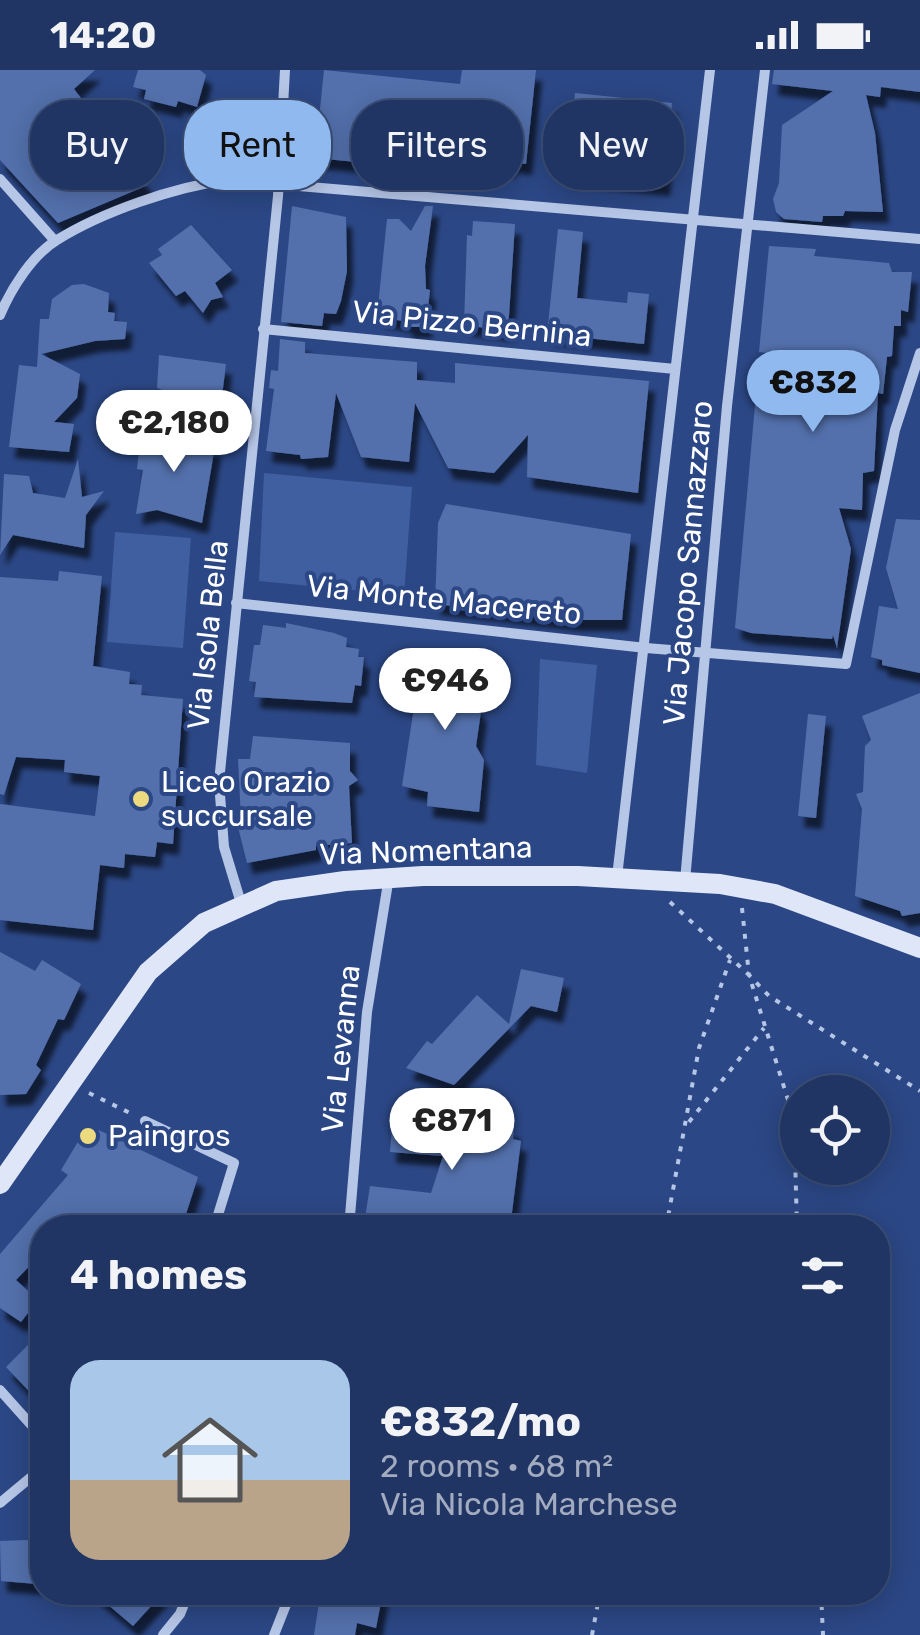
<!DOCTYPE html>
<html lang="en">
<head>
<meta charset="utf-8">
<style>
  body { margin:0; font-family:Rubik,sans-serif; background:#2d406d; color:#f1f3f6; height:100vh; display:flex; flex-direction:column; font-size:38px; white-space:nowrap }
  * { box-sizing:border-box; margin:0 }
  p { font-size:32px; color:#a2abbf }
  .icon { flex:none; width:55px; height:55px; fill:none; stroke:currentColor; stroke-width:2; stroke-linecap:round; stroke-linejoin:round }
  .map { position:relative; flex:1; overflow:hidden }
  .sheet { position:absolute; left:30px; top:1145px; width:860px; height:390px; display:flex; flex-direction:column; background:#203564; border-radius:40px; box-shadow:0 5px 25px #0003,0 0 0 2px #3d5078 }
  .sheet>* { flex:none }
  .hud { position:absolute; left:30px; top:30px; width:860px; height:90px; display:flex; gap:20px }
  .buttons { position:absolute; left:780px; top:1005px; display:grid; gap:20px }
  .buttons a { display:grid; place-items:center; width:110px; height:110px; border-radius:50%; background:#203564; box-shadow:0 5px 25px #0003,0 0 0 2px #3d5078; font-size:50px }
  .price { position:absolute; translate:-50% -85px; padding:0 22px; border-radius:35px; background:#fff; color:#222; font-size:32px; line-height:65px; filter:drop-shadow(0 2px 5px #0008) }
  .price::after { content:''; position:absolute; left:50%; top:60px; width:30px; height:22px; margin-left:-15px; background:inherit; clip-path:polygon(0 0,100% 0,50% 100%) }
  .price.active { background:#90b9f0; color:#111 }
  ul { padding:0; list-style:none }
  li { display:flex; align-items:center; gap:30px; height:250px; padding:0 40px }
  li+li { border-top:2px solid #3d5078 }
  li span { display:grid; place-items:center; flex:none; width:280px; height:200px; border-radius:30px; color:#555 }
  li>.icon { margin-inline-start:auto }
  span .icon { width:120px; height:120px; fill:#fffc; stroke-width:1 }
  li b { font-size:42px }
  h2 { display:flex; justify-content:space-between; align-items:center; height:120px; padding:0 40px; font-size:42px }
  .tag { padding:0 35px; border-radius:40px; background:#203564; box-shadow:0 5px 25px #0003,0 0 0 2px #3d5078; font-size:35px; line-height:90px }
  .tag.active { background:#90b9f0; color:#111 }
  .status { display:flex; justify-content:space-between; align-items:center; height:70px; padding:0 50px; background:#203564; direction:ltr }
  .status svg { height:28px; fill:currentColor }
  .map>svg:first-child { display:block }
  .green { fill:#405fa1 }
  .building { fill:#5370ac; filter:url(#shadow) }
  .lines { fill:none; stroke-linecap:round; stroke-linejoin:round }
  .path { stroke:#b6c6e7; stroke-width:4; stroke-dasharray:5 8; stroke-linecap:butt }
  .minor { stroke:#b6c6e7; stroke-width:10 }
  .secondary { stroke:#dfe6f7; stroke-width:20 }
  .poi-dot { fill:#edda7e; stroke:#2b4785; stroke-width:4 }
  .labels { text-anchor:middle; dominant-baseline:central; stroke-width:8; stroke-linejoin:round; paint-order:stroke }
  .street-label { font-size:30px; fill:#fff; stroke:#2b4785 }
  .poi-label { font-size:30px; fill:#fff; stroke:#2b4785; text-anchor:start }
</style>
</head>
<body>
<div class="status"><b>14:20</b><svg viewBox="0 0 49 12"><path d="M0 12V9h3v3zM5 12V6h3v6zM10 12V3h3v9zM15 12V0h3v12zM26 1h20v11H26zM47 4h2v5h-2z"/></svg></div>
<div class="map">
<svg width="920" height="1565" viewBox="0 0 920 1565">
  <defs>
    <filter id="shadow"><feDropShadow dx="6" dy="11" stdDeviation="2.5" flood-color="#0009"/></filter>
  </defs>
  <rect width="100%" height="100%" fill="#2b4785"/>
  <path class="green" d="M 264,403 L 412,417 L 404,525 L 259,511 Z
    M 115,462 L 191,468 L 183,578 L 107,572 Z
    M 540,589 L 597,595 L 587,703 L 536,695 Z"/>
  <path class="building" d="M 0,0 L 95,0 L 74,19 L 148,115 L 58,153 L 0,90 Z
    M 138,0 L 200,0 L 206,5 L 197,37 L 178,31 L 176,37 L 144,29 L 146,20 L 133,17 Z
    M 324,0 L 460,14 L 462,0 L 536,0 L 526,94 L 510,92 L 510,97 L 466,92 L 467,85 L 453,84 L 455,66 L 415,61 L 411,98 L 368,89 L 367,93 L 315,88 Z
    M 774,0 L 920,0 L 920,22 L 881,17 L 880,27 L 866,25 L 875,63 L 883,142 L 845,141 L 843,146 L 823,146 L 822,152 L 784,149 L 776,142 L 773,129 L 779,113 L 782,55 L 833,21 L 772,14 Z
    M 575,23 L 672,33 L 664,115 L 567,105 Z
    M 292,136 L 346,147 L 347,201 L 341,231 L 336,244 L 324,243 L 322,256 L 281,252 Z
    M 425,136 L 433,136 L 425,196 L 426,219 L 430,220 L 426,257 L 406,257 L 407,252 L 377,246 L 387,149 L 399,149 L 411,161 Z
    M 473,151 L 515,154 L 508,261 L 464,255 L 467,165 L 472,166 Z
    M 191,155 L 232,200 L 215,213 L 223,227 L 211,230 L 203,243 L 185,221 L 176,226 L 149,193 L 162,185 L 158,179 Z
    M 558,159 L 583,162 L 577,228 L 627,233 L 628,222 L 649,224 L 644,274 L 547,264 Z
    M 769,176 L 816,179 L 814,186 L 889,193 L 892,202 L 912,202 L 908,242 L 901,240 L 901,256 L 894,256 L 892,286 L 887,287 L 883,324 L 878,323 L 874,401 L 863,403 L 862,440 L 839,438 L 851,479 L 837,578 L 833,565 L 832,569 L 751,563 L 735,558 L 756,324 L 768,325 L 776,284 L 759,282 Z
    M 84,214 L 109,223 L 108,242 L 115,243 L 114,251 L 127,252 L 125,269 L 95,271 L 41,284 L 80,304 L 77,328 L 54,352 L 74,354 L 69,382 L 9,377 L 19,295 L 37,297 L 40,249 L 49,249 L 52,229 L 72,215 Z
    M 280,269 L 305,272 L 305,283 L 417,292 L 417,310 L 455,313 L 455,293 L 649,311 L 638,423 L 527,407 L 528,365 L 494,403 L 448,398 L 415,333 L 409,392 L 361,387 L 336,323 L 328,387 L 301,389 L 300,385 L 266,381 L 274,319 L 269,318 L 271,300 L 278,301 Z
    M 159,285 L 226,294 L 222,326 L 179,326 L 157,318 Z
    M 162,359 L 183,364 L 185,372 L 215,376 L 202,453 L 157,440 L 136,444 L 143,400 L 137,399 L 141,361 Z
    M 78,389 L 82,427 L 104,421 L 86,445 L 84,478 L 13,465 L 0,485 L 4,404 L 29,406 L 33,423 L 65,428 Z
    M 446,434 L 631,464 L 622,550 L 572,550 L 435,534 L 438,453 Z
    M 896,449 L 920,450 L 920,603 L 882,595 L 882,590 L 871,587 L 879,536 L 898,539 L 886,498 Z
    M 59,501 L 102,506 L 93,596 L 130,602 L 129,614 L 142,615 L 141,625 L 183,629 L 173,774 L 157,772 L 155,787 L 125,784 L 124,798 L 100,795 L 93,860 L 0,850 L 0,734 L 95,746 L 100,706 L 64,702 L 65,690 L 16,687 L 4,725 L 0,724 L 0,507 L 58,511 Z
    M 286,553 L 334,563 L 347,568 L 346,577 L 359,579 L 358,587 L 364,587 L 361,616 L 355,615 L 352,633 L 254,627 L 256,612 L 249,611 L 254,575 L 260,575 L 263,555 L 286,558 Z
    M 423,582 L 482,592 L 473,631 L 481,642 L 476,676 L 484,690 L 479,742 L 427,736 L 428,722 L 402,716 L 414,637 L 406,636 L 410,611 L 413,611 L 413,599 L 421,599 Z
    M 920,623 L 920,843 L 902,846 L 900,841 L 855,826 L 862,739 L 856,724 L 863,722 L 865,676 L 871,670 L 862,646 Z
    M 808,644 L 826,646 L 816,748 L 798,746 Z
    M 253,666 L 350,673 L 350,701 L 358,710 L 349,716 L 352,773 L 316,776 L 316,780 L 247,793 L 236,749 L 241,749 L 238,689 L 250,689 Z
    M 0,882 L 35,901 L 42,890 L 81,914 L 64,950 L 58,949 L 36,995 L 41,1000 L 26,1024 L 0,1025 Z
    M 521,899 L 564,908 L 557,942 L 531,936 L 454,1015 L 406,998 L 427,971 L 432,974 L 477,925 L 509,954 Z
    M 394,1037 L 448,1038 L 449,1046 L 459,1048 L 459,1053 L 514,1057 L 513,1069 L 521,1071 L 510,1158 L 427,1158 L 365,1148 L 370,1116 L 431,1123 L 443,1086 L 390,1082 Z
    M 88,1055 L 198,1107 L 185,1147 L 180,1146 L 177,1158 L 138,1158 L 106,1149 L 98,1158 L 42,1158 L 42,1183 L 16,1210 L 38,1230 L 21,1252 L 0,1238 L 0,1184 L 68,1105 L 61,1100 Z
    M 33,1270 L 42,1281 L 42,1335 L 6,1297 Z
    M 25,1470 L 42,1472 L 37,1514 L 1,1511 L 0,1471 Z
    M 93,1522 L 164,1522 L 133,1556 Z
    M 328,1522 L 383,1522 L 376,1558 L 357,1553 L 355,1565 L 314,1565 L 320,1526 L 326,1528 Z"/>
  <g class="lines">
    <path class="path" d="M 670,832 L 749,905 L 794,1049 L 797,1158
      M 742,838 L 749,905 L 769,926 L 920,1021
      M 89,1023 L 130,1043
      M 689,1052 L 764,958
      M 666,1158 L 699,978 L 730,890
      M 821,1522 L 823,1565
      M 592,1565 L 600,1522"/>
    <path class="minor" d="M 0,109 L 55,171
      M 0,245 C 11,219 32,185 57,170 C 102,142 174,117 227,110 L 920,169
      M 263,259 L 675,299
      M 236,533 L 646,578 L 846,594 L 895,360 L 920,283
      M 617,807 L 710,0
      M 685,811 L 727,336 L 765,0
      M 241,833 L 224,777 L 219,712 L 278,126 L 285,0
      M 145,1051 L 234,1093 L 214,1158
      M 349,1158 L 367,942 L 389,807
      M 0,1320 L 42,1367
      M 0,1433 L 42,1398
      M 163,1565 L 180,1544 L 189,1522
      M 274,1565 L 291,1522"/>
    <path class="secondary" d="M 0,1114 L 148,902 L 204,853 L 276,821 L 345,811 L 423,806 L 578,806 L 720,814 L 775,824 L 920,878"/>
  </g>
  <g class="poi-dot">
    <circle cx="141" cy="729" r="10"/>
    <circle cx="88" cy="1066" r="10"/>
  </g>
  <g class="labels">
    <g class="street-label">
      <text transform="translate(472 254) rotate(6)">Via Pizzo Bernina</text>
      <text transform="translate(688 493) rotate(-85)">Via Jacopo Sannazzaro</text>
      <text transform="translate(444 530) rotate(6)">Via Monte Macereto</text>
      <text transform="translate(208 565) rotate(-84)">Via Isola Bella</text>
      <text transform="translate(426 781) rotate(-2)">Via Nomentana</text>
      <text transform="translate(341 979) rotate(-84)">Via Levanna</text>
    </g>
    <g class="poi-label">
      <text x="161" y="712">Liceo Orazio<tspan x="161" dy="34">succursale</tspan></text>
      <text x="108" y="1066">Paingros</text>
    </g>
  </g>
</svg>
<div class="buttons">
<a><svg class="icon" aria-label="locate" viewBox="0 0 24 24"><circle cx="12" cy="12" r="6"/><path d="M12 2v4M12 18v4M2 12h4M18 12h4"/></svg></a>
</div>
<b class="price active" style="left:813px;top:365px">€832</b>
<b class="price" style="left:174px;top:405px">€2,180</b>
<b class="price" style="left:445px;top:663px">€946</b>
<b class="price" style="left:452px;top:1103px">€871</b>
<div class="hud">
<a class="tag">Buy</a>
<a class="tag active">Rent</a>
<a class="tag">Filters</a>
<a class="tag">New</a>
</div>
<section class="sheet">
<h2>4 homes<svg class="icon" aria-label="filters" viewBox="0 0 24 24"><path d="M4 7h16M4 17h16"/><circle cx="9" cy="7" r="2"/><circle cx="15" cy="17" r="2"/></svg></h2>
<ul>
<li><span style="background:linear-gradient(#a9c7e8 60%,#b9a48a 0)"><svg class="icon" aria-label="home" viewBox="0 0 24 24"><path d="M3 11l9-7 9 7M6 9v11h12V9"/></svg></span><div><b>€832/mo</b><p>2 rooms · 68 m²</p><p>Via Nicola Marchese</p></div></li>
</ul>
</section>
</div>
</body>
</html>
